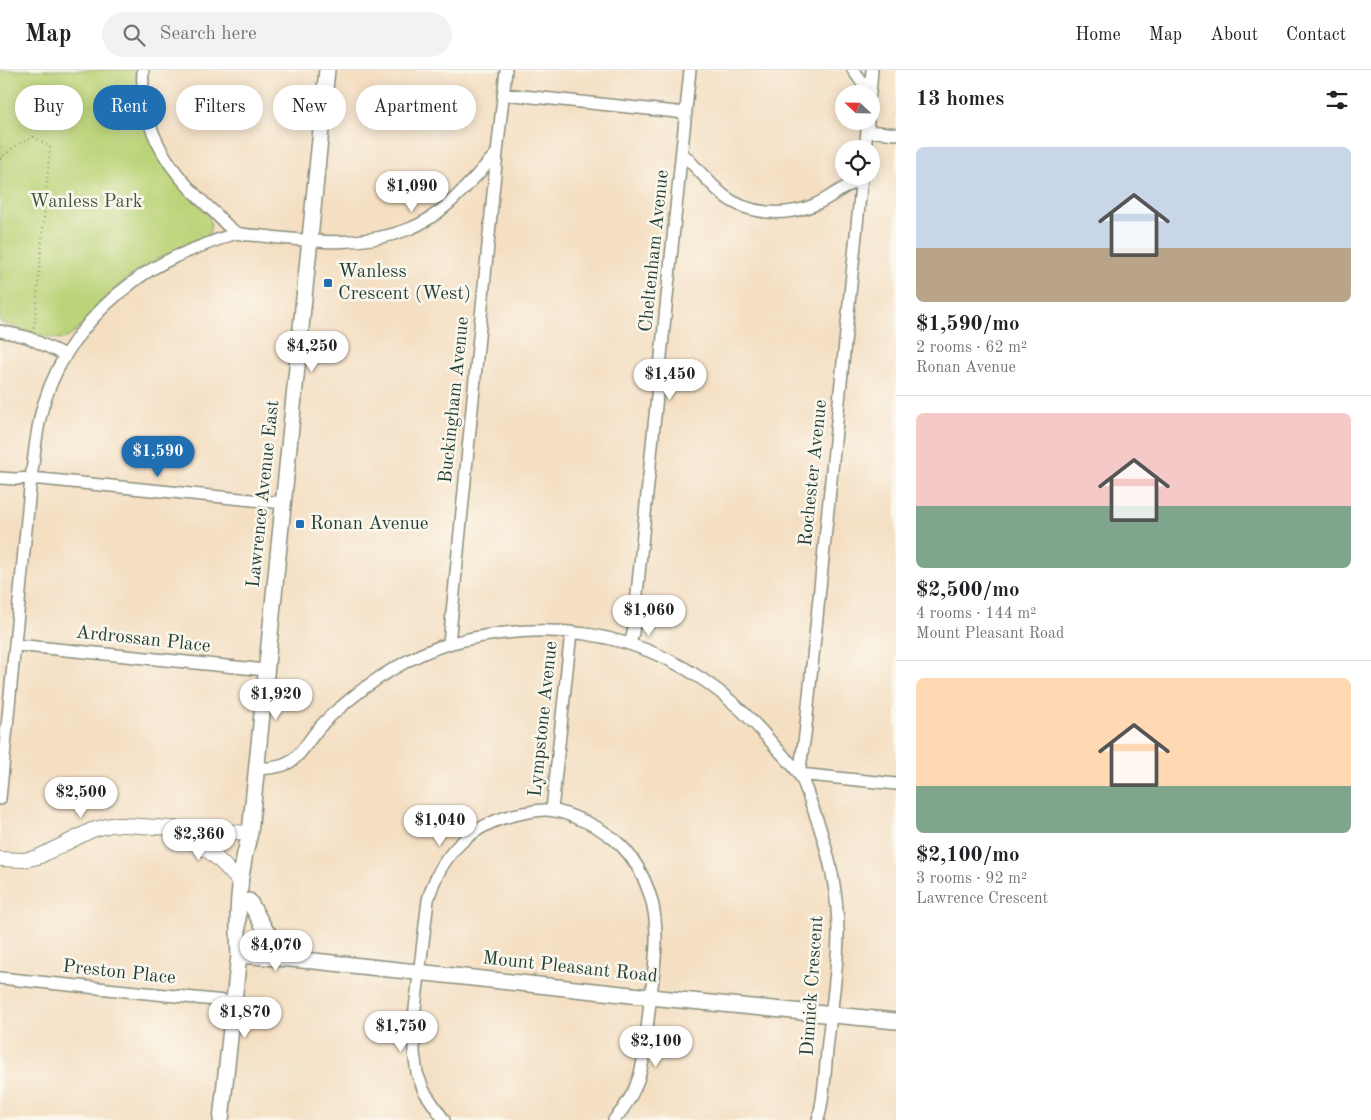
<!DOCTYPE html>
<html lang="en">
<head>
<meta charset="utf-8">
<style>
  body { margin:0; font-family:"Old Standard TT",serif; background:#f2f2f2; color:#202124; height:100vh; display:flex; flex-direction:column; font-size:19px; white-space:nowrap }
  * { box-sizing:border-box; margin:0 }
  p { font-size:16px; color:#757577 }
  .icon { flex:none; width:28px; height:28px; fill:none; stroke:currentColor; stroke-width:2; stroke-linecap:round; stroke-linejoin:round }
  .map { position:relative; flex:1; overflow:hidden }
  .sheet { display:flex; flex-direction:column; background:#fff; width:475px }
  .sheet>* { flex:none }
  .guide { position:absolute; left:15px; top:15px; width:475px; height:45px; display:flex; gap:10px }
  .needle { width:32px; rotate:292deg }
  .fabs { position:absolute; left:835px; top:15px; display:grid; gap:10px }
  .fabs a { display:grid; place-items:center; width:45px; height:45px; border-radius:50%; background:#fff; box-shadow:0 2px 12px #0003; font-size:25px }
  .price { position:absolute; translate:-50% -42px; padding:0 11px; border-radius:18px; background:#fff; color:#222; font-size:16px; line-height:32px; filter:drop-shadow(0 1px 2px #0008) }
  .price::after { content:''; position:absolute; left:50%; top:30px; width:15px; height:11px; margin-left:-8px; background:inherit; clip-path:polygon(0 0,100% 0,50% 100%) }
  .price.active { background:#1f6fb2; color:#fff }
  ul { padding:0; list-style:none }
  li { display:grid; align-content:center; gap:10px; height:265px; padding:0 20px }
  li+li { border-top:1px solid #e0e0e0 }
  li span { display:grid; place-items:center; height:155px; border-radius:8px; color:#555 }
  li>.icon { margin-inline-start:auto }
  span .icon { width:90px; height:90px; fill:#fffc; stroke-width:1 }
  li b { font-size:21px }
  h2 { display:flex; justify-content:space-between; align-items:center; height:60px; padding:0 20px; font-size:21px }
  .chip { padding:0 18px; border-radius:22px; background:#fff; box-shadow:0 2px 12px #0003; font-size:18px; line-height:45px }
  .chip.active { background:#1f6fb2; color:#fff }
  header { display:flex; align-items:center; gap:30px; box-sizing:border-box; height:70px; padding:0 25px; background:#fff; border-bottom:1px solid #e0e0e0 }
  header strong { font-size:24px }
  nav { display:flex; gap:28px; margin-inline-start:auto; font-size:18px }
  .search { width:350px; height:45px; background:#f2f2f2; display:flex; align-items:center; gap:12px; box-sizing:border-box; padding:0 18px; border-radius:28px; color:#757577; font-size:19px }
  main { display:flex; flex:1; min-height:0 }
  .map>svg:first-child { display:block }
  .green { fill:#bbd479; stroke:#6d8856 }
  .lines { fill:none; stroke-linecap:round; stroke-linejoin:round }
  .minor-casing { stroke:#8a8e7c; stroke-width:14 }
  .tertiary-casing { stroke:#8a8e7c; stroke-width:16 }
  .secondary-casing { stroke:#8a8e7c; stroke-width:18 }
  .path { stroke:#8a8e7c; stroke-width:2; stroke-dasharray:1 4; stroke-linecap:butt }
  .minor { stroke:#fff; stroke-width:11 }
  .tertiary { stroke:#fff; stroke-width:14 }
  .secondary { stroke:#fff; stroke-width:15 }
  .poi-dot { fill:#1f6fb2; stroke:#fbf7ec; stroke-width:2 }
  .labels { text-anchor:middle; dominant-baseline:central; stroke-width:5; stroke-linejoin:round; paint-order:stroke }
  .park-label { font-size:19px; fill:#3e5b42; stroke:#fbf7ec }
  .street-label { font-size:19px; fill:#1f3d34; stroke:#fbf7ec }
  .poi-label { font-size:19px; fill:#1f3d34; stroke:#fbf7ec; text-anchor:start }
</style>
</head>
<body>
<header>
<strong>Map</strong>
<div class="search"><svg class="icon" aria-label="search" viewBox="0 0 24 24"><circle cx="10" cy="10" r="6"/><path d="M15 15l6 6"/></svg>Search here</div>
<nav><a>Home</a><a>Map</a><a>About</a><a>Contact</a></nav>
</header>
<main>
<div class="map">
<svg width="896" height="1050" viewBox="0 0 896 1050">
  <rect width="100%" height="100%" fill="#fbf7ec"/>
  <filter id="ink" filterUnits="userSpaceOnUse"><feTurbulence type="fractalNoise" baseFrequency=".02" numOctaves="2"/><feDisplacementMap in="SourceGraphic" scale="10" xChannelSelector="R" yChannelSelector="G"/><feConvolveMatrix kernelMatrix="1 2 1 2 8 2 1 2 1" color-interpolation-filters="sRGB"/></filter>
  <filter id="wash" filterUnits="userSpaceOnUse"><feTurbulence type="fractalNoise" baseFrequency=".0096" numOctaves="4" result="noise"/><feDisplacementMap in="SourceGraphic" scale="20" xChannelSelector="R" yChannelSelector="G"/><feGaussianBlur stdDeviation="1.12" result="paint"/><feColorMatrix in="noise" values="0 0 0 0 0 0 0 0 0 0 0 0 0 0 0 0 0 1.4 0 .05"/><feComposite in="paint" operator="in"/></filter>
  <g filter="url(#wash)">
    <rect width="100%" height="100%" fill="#f4dfc3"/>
    <path class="green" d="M 0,0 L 139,0 L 168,100 L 179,115 L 209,145 C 211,152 212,161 207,167 C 199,175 182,177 172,182 C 163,186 153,191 145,196 C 131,205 118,216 106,227 C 96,236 77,265 66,268 C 54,272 14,256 0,252 Z"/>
  </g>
  <g filter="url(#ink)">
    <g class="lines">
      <defs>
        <path id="minor" d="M 143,0 C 139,61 172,105 215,143 C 221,149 230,160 237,163 C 247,166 260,165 271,167 C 320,172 362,177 409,159 C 445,145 471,111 497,83
          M 853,0 L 870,24
          M 504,24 L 686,43
          M 870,24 L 872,0
          M 867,61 L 896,64
          M 865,79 L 868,51
          M 682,83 C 696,97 708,112 723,125 C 748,145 785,147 814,135 C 831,128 844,115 861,110
          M 0,261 L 27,267 L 65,285
          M 0,408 L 15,409 L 31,408 L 283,433
          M 449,574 L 497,83 L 506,0
          M 630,574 L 633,563 L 690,0
          M 16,575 L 266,600
          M 257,699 C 266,698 278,698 286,694 C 300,688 309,669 319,658 C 326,650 333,643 341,637 C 370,611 414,583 452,573 C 577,540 690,574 773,674 C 781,684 793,694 799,704 C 806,715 809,729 814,741 C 828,779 838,822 838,862 C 838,898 832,935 828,971 C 825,997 825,1025 818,1050
          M 799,704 L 805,665 L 862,106
          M 799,704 L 896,714
          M 0,729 L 31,408 C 35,383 36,357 44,333 C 59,284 92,242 133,212 C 162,189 201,176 236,163
          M 552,740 L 571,562
          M 0,908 L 234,932
          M 444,1050 L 424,1021 L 417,1003 L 414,983 L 414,947 L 428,830 C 441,782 474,752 523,743 C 530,742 538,740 545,740 C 555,740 565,743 574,747 C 613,761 637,785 650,825 C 662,861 653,904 649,941 C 644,984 645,1016 614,1050"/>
        <path id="tertiary" d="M 173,762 C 205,776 218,786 241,814
          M 0,789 L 24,790 L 38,787 L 92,760 L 111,755 L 125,755 L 250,763"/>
        <path id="secondary" d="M 249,831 L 266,861 L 280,876 L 299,884
          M 239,885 C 236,844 239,802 250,763 L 327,0
          M 239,885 L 314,891 L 650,927 L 896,951
          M 221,1050 L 239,885 L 241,875"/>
      </defs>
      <use href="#minor" class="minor-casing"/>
      <use href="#tertiary" class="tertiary-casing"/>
      <use href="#secondary" class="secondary-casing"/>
      <path class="path" d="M 0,89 L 15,76 L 34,67 L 50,77 L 35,251 L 33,259"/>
      <use href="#minor" class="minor"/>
      <use href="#tertiary" class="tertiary"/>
      <use href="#secondary" class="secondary"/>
    </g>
  </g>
  <g class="poi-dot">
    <rect x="323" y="208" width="10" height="10" rx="2.5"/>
    <rect x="295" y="449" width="10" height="10" rx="2.5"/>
  </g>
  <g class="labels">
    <g class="park-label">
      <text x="86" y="132">Wanless Park</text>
    </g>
    <g class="street-label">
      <text transform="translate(655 181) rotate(-84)">Cheltenham Avenue</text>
      <text transform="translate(455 330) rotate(-84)">Buckingham Avenue</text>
      <text transform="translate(814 403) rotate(-84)">Rochester Avenue</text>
      <text transform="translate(264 424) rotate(-84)">Lawrence Avenue East</text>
      <text transform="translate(143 570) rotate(6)">Ardrossan Place</text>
      <text transform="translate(544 649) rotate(-84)">Lympstone Avenue</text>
      <text transform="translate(570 898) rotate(6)">Mount Pleasant Road</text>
      <text transform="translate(119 903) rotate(6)">Preston Place</text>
      <text transform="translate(813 916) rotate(-86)">Dinnick Crescent</text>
    </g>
    <g class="poi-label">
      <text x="338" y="202">Wanless<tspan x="338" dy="22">Crescent (West)</tspan></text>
      <text x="310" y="454">Ronan Avenue</text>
    </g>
  </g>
</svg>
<div class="fabs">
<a><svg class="needle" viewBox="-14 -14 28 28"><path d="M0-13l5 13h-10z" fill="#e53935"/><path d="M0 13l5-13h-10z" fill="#757577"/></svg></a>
<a><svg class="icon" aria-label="locate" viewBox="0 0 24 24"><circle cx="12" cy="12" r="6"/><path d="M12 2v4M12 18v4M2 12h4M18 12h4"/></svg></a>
</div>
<b class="price" style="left:412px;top:143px">$1,090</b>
<b class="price" style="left:312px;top:303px">$4,250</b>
<b class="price" style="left:670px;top:331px">$1,450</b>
<b class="price active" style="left:158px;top:408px">$1,590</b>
<b class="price" style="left:649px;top:567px">$1,060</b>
<b class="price" style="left:276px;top:651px">$1,920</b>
<b class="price" style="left:81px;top:749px">$2,500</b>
<b class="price" style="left:440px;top:777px">$1,040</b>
<b class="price" style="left:199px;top:791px">$2,360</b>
<b class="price" style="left:276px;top:902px">$4,070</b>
<b class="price" style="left:245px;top:969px">$1,870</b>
<b class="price" style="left:401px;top:983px">$1,750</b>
<b class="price" style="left:656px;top:998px">$2,100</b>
<div class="guide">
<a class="chip">Buy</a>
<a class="chip active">Rent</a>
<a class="chip">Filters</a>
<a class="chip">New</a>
<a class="chip">Apartment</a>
</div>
</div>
<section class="sheet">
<h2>13 homes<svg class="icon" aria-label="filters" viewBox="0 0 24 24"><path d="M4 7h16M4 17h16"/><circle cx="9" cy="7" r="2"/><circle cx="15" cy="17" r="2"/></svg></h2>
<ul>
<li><span style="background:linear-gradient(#c9d6e8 65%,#b9a48a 0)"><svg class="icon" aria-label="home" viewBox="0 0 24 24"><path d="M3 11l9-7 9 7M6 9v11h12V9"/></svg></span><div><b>$1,590/mo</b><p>2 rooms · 62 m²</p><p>Ronan Avenue</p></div></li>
<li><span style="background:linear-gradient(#f6c9c9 60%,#7fa58c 0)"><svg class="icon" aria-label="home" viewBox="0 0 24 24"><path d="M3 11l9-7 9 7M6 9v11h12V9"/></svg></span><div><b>$2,500/mo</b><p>4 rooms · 144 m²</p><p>Mount Pleasant Road</p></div></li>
<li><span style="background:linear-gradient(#ffd9b3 70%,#7fa58c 0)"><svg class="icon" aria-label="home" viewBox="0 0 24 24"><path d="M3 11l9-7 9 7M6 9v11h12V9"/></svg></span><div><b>$2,100/mo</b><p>3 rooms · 92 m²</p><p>Lawrence Crescent</p></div></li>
</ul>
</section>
</main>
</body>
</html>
